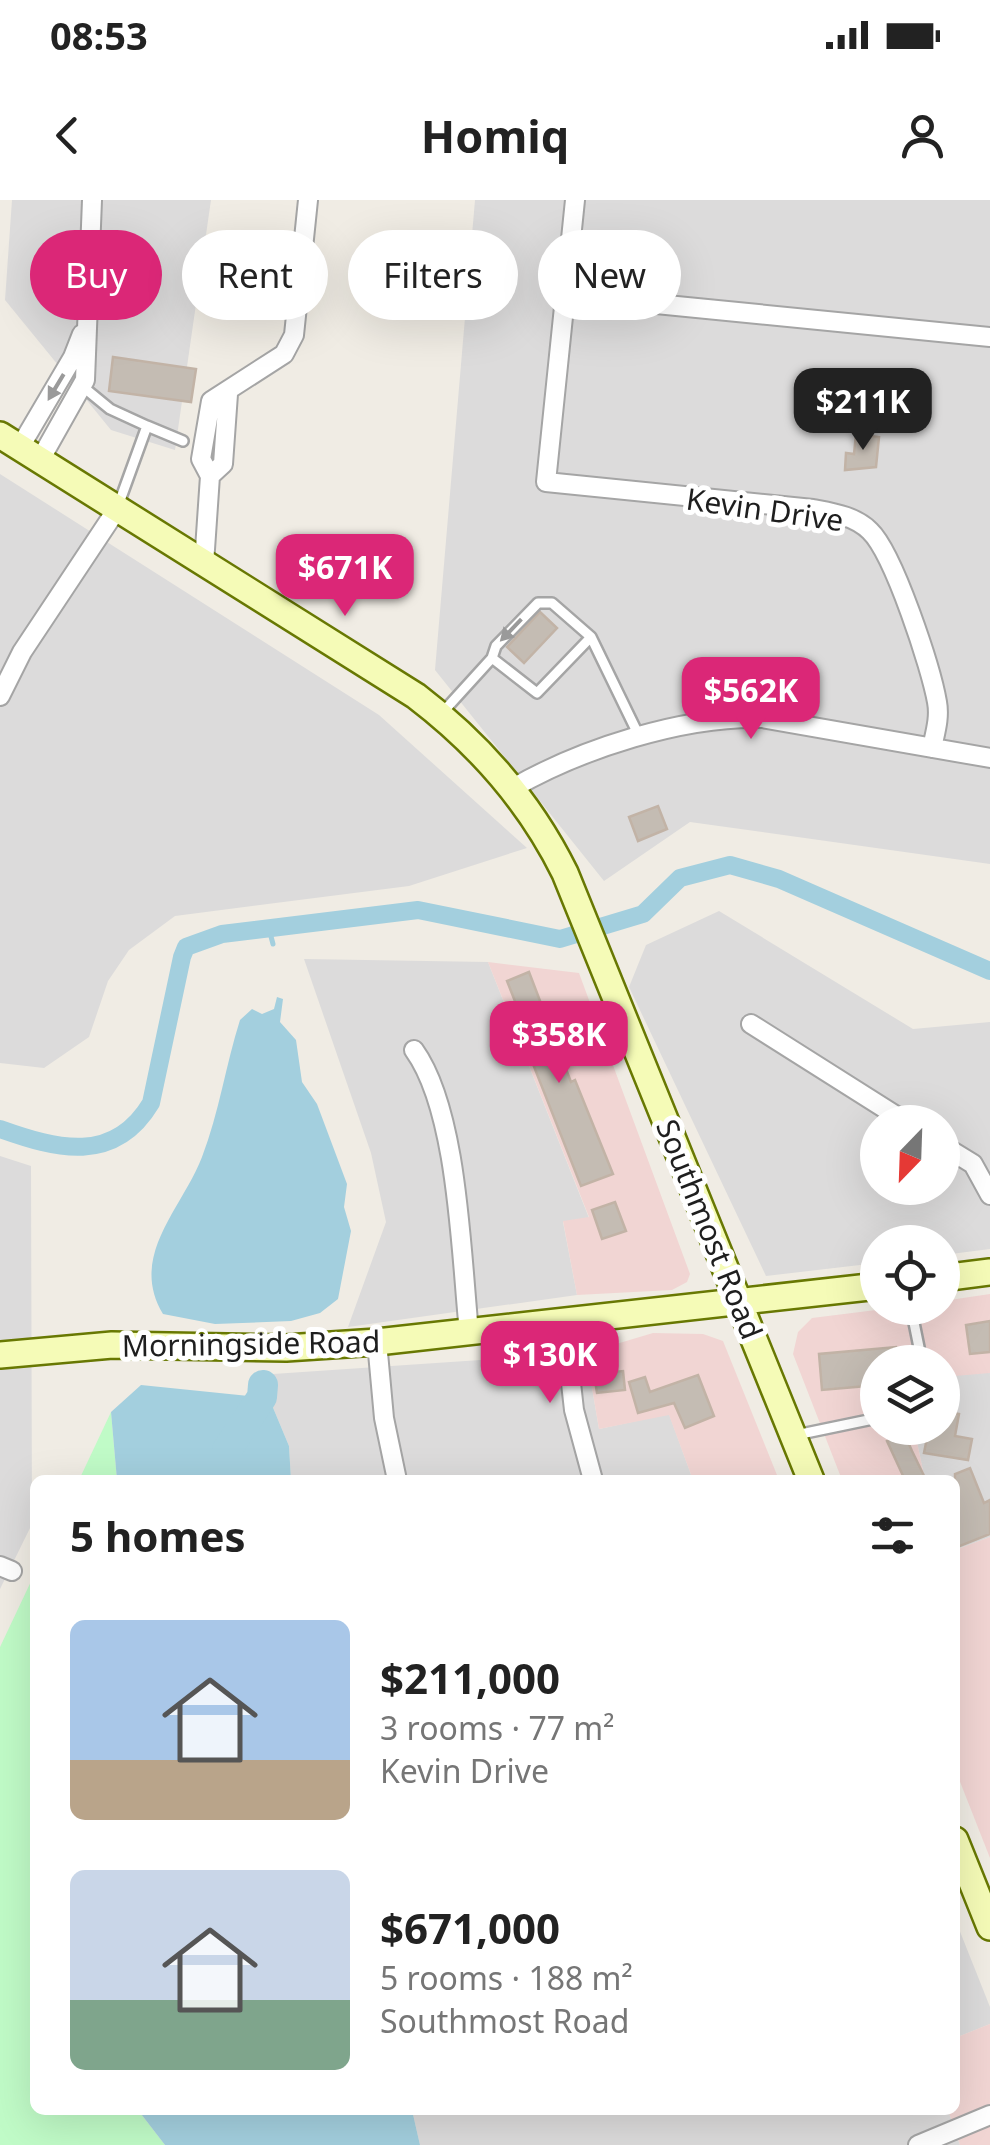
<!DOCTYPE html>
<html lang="en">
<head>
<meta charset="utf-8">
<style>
  body { margin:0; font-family:"Noto Sans",sans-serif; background:#f6f6f6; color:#222; height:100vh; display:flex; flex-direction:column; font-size:38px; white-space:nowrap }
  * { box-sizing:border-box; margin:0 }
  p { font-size:32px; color:#767676 }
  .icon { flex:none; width:55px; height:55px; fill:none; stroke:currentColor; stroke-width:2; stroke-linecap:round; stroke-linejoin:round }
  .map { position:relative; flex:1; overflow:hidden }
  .details { position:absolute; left:30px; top:1275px; width:930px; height:640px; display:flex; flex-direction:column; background:#fff; border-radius:15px; box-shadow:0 10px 40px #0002 }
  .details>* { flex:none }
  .hud { position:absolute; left:30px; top:30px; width:930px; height:90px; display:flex; gap:20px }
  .needle { width:65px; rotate:203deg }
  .controls { position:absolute; left:860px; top:905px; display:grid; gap:20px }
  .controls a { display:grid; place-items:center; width:100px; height:100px; border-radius:50%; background:#fff; box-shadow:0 10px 40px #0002; font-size:50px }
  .price { position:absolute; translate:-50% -85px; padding:0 22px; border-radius:20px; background:#db2777; color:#fff; font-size:32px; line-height:65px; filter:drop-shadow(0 2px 5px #0008) }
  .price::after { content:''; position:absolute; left:50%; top:60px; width:30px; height:22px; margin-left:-15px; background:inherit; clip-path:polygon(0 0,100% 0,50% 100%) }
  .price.active { background:#222; color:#fff }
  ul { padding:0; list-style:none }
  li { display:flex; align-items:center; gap:30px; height:250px; padding:0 40px }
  li span { display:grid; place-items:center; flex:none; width:280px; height:200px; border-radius:15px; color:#555 }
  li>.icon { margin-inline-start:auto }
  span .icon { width:120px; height:120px; fill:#fffc; stroke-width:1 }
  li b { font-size:42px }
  h2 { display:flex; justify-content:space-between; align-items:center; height:120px; padding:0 40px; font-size:42px }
  .pill { padding:0 35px; border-radius:45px; background:#fff; box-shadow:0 10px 40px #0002; font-size:35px; line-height:90px }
  .pill.active { background:#db2777; color:#fff }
  .status { display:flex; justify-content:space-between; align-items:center; height:70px; padding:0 50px; background:#fff; direction:ltr }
  .status svg { height:28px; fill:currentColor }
  header { display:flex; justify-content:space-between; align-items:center; height:130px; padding:0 40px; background:#fff; font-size:45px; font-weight:700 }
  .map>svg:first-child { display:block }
  .residential { fill:#dcdbdb; fill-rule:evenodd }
  .commercial { fill:#f1d5d3 }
  .park { fill:#c0fbc7 }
  .water { fill:#a3cfde }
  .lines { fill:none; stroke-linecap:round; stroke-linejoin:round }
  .stream { stroke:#a3cfde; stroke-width:5 }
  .canal { stroke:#a3cfde; stroke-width:18 }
  .river { stroke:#a3cfde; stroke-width:30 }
  .building { fill:#c4bcb3; stroke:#c2b3a6; stroke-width:2.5 }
  .lane-casing { stroke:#a5a5a5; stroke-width:14 }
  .street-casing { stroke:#a5a5a5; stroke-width:22 }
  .secondary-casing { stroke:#687802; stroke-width:30 }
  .lane { stroke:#fff; stroke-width:9 }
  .street { stroke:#fff; stroke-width:18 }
  .secondary { stroke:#f5fbb7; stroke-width:25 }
  .oneway { fill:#9a9a9a }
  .labels { text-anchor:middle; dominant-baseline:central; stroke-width:10; stroke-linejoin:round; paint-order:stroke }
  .street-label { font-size:30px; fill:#1e1e1e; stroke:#fff }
</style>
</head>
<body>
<div class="status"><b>08:53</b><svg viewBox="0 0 49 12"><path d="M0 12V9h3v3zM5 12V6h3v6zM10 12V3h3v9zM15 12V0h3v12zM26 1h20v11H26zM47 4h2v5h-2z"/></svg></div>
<header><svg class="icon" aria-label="back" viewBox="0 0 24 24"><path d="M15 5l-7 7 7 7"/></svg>Homiq<svg class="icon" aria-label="person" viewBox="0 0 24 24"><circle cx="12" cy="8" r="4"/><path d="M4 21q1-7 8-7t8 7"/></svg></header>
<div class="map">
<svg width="990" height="1945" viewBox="0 0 990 1945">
  <rect width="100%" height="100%" fill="#f0ece4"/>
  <path class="residential" d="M 12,0 L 211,0 L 175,250 L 111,230 L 5,100 Z
    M 475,0 L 990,0 L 990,664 L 690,622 L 604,681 L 435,470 Z
    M 0,274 L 379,515 L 527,648 L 409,686 L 175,716 L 129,750 L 108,781 L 89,837 L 44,868 L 0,863 Z
    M 719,711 L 913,829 L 990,822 L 990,1049 L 943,1055 L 942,1042 L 878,1042 L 877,1063 L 766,1076 L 629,787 L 646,745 ZM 878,922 L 942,922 L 942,988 L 878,988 Z
    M 304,759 L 488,762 L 589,1018 L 563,1022 L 577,1095 L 348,1127 L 386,1022 L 371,953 Z
    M 0,956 L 31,966 L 32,1324 L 0,1389 Z
    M 586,1153 L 599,1229 L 669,1214 L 693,1280 L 291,1280 L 289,1246 L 269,1198 L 273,1174 Z
    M 990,1172 L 990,1337 L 955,1350 L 955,1280 L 925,1280 L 914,1228 L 942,1228 L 943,1176 Z
    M 955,1719 L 990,1807 L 990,1824 L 955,1838 Z
    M 412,1910 L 948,1910 L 960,1945 L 420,1945 Z"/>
  <path class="commercial" d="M 488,762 L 579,773 L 690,1074 L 687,1082 L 672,1090 L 577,1095 L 563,1021 L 589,1017 Z
    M 990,1094 L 990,1173 L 943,1177 L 942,1162 L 878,1162 L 878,1228 L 914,1228 L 925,1280 L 842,1280 L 793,1154 L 798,1132 L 812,1118 L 892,1108 L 942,1108 L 943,1101 Z
    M 653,1133 L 703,1134 L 723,1141 L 779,1280 L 693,1280 L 669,1215 L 599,1229 L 586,1153 Z
    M 990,1337 L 990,1658 L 955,1569 L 955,1350 Z
    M 990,1824 L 990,1945 L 960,1945 L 948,1910 L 955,1910 L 955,1838 Z"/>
  <path class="park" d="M 111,1212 L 117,1280 L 79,1280 Z
    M 35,1373 L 35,1910 L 138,1910 L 165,1945 L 0,1945 L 0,1447 Z"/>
  <path class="water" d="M 277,797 L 283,799 L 280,822 L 296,840 L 302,882 L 317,904 L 347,984 L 344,1007 L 351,1031 L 338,1099 L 320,1113 L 291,1121 L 215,1124 L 163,1114 C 128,1056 182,1009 202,957 C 219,913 226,864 240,820 L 252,809 L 262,814 L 274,809 Z
    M 141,1185 L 269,1198 L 289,1246 L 291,1280 L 117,1280 L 111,1212 Z
    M 138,1910 L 412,1910 L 420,1945 L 165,1945 Z"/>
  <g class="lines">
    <path class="stream" d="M 269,729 L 273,744"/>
    <path class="canal" d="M 0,929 C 56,949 114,965 151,903 L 182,757 L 186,747 L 222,734 L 418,710 L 560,739 L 643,714 L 680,678 L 730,665 L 779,679 L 990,771"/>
    <path class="river" d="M 227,1280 L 227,1250 L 262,1197 L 263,1185"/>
  </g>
  <path class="building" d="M 113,157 L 196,169 L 191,202 L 109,191 Z
    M 856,234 L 879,237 L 876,267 L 845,270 L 846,253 L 854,254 Z
    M 344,339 L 376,346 L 368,381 L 336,374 Z
    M 540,412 L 557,428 L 524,463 L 507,447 Z
    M 658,606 L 667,629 L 638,641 L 629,617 Z
    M 529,772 L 571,882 L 575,880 L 613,974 L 581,986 L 520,831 L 526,829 L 507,781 Z
    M 615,1002 L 626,1031 L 602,1039 L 592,1010 Z
    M 990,1121 L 990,1152 L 970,1154 L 966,1125 Z
    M 896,1147 L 898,1162 L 878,1162 L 878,1185 L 822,1190 L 819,1154 Z
    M 623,1171 L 625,1190 L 597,1193 L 594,1174 Z
    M 698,1175 L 714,1216 L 685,1228 L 674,1203 L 638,1213 L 629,1182 L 645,1177 L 650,1192 Z
    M 942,1211 L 959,1214 L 955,1236 L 972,1239 L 968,1260 L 924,1253 L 929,1228 L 942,1228 Z
    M 904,1233 L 912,1251 L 926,1280 L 905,1280 L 887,1241 Z
    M 970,1268 L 984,1303 L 990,1300 L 990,1334 L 955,1348 L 955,1274 Z"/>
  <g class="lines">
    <defs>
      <path id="lane" d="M 82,186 L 110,209 L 147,226 L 118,306
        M 147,226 L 183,241
        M 492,458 L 496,446 L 538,403 L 552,403 L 591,437
        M 442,513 L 492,458 L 537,493 L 591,437 L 640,538
        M 911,1108 L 922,1162
        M 796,1235 L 878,1218"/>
      <path id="street" d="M 575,0 L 546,282 L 813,309 C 834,313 855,316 870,331 C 894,354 931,468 937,502 C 940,518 935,533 932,548
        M 565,95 L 990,137
        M 20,247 L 73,157 L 82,134
        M 40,260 L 85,180 L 92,0
        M 210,276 L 223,264 L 228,194
        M 204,364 L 210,276 L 201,259 L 211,201 L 284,154 L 294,135 L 308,0
        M 0,496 L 22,452 L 117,309
        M 513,588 C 581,549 682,516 762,518 L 990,558
        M 751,824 L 906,922
        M 414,850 C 458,911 461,1054 469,1132
        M 942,945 L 973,964 L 990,995
        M 564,1120 L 574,1210 L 593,1280
        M 377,1142 L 384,1218 L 397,1280
        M 0,1366 L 12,1371
        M 918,1945 L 990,1915"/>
      <path id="secondary" d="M 0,235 L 416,496 C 479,544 530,602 565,673 L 811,1280
        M 942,1078 L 990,1072
        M 0,1155 L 112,1145 L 286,1148 L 377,1142 L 878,1086
        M 955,1640 L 990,1727"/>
    </defs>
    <use href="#lane" class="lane-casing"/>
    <use href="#street" class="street-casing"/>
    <use href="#secondary" class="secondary-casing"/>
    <use href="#lane" class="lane"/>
    <use href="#street" class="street"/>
    <use href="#secondary" class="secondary"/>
  </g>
  <defs><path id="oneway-solid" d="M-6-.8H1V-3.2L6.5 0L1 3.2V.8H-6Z" transform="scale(2.5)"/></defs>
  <g class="oneway">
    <use href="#oneway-solid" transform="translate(56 187) rotate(121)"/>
    <use href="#oneway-solid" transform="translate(511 430) rotate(134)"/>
  </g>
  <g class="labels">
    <g class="street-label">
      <text transform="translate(765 309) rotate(8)">Kevin Drive</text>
      <text transform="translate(710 1029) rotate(68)">Southmost Road</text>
      <text transform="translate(251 1143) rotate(-1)">Morningside Road</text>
    </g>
  </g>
</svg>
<div class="controls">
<a><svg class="needle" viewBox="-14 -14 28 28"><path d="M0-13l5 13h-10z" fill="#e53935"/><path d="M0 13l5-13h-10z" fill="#767676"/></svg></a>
<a><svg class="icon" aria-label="locate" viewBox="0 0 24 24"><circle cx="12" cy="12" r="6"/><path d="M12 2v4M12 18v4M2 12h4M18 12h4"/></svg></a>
<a><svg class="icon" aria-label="layers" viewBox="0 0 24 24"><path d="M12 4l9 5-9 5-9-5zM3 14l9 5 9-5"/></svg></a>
</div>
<b class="price active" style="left:863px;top:253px">$211K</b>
<b class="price" style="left:345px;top:419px">$671K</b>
<b class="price" style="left:751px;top:542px">$562K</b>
<b class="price" style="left:559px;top:886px">$358K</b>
<b class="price" style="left:550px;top:1206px">$130K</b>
<div class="hud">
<a class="pill active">Buy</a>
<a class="pill">Rent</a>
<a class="pill">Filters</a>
<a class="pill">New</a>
</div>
<section class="details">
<h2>5 homes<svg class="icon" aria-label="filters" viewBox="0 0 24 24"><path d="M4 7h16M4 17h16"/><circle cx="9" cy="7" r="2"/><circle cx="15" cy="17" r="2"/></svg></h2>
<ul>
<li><span style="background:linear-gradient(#a9c7e8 70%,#b9a48a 0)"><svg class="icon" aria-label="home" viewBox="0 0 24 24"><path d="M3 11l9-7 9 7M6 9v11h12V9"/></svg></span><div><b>$211,000</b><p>3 rooms · 77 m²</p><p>Kevin Drive</p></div></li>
<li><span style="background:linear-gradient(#c9d6e8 65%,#7fa58c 0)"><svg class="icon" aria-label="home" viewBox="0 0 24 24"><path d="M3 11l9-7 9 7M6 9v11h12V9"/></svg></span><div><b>$671,000</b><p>5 rooms · 188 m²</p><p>Southmost Road</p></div></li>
</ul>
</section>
</div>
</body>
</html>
